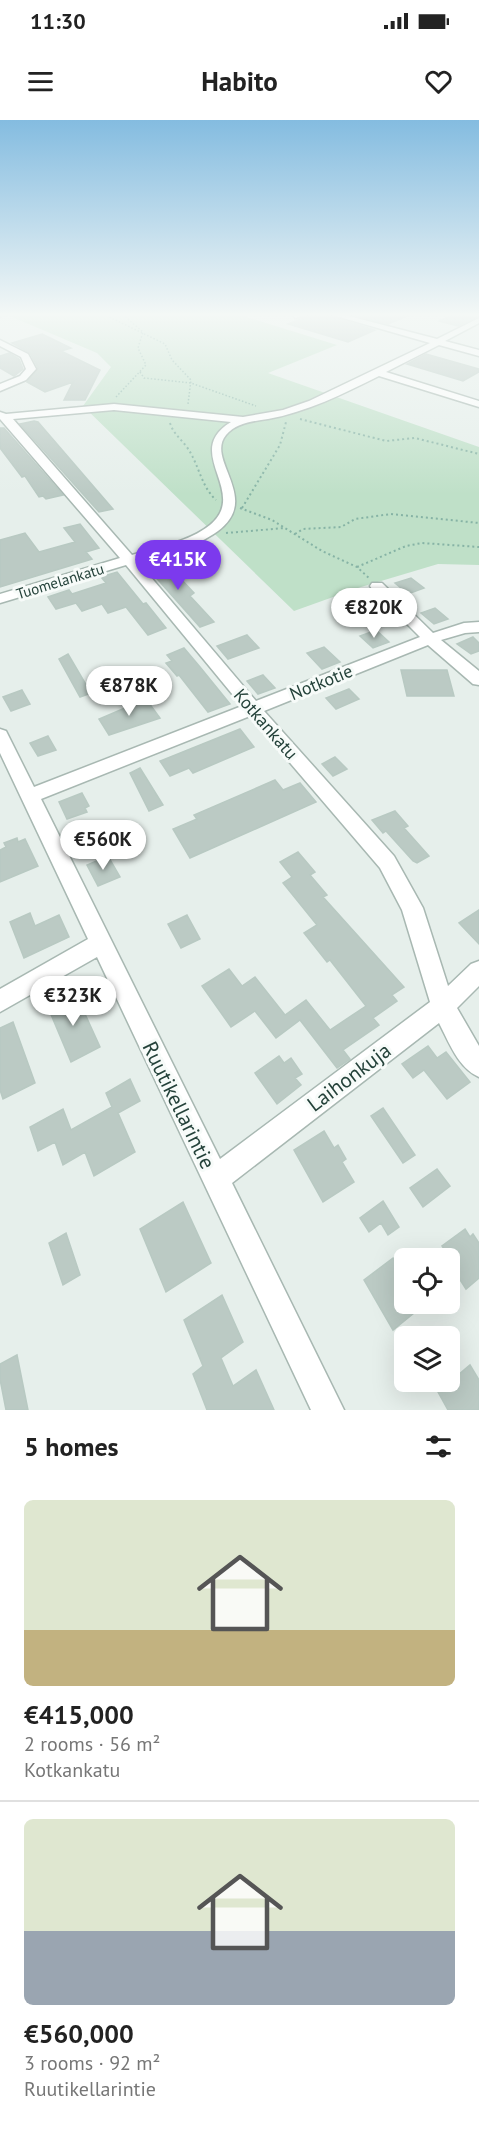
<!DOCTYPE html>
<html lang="en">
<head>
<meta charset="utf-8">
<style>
  body { margin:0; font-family:"PT Sans",sans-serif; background:#f2f2f2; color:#222; height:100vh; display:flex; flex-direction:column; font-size:22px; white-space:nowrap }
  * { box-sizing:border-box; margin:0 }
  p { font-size:20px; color:#767676 }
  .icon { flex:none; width:33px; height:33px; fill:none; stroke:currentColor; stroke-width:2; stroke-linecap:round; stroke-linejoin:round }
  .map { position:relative; height:1290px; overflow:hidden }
  .panel { display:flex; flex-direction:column; background:#fff; flex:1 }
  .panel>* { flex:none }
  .buttons { position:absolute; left:394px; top:1128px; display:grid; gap:12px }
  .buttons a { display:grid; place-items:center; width:66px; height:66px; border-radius:9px; background:#fff; box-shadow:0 6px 24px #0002; font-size:30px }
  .price { position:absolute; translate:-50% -51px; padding:0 14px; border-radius:21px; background:#fff; color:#222; font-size:20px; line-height:39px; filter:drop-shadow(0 2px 3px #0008) }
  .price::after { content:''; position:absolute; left:50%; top:36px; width:18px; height:14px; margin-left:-9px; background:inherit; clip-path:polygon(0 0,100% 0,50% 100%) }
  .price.active { background:#7c3aed; color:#fff }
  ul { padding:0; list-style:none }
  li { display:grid; align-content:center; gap:12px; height:318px; padding:0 24px }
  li+li { border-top:2px solid #e0e0e0 }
  li span { display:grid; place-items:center; height:186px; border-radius:9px; color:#555 }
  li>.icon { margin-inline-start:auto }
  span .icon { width:108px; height:108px; fill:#fffc; stroke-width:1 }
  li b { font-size:26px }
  h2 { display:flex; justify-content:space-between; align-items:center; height:72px; padding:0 24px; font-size:26px }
  .status { display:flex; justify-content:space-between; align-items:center; height:42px; padding:0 30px; background:#fff; direction:ltr }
  .status svg { height:16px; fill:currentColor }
  header { display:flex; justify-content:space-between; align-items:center; height:78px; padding:0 24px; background:#fff; font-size:27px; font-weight:700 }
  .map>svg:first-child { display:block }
  .green { fill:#bfe0c8 }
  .building { fill:#bbcac4; stroke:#b8c9c2; stroke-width:1.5 }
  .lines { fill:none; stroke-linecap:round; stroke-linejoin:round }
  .minor-casing { stroke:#a8b8b2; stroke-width:3 }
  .path-far1 { stroke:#86b3a5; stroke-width:1.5; stroke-dasharray:1.5 2; stroke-linecap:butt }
  .path { stroke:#86b3a5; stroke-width:2; stroke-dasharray:2 3; stroke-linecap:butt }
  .minor { fill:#fff; fill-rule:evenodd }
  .labels { text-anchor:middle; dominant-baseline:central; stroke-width:6; stroke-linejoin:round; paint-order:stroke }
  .far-street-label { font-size:15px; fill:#24423a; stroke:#f7fbf9 }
  .street-label { font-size:18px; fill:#24423a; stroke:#f7fbf9 }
  .near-street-label { font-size:21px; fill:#24423a; stroke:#f7fbf9 }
</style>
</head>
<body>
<div class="status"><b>11:30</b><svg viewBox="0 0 49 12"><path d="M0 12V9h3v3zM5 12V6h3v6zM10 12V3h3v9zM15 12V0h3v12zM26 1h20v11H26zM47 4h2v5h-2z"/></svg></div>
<header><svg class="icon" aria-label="menu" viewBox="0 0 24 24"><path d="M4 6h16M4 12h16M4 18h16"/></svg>Habito<svg class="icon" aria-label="heart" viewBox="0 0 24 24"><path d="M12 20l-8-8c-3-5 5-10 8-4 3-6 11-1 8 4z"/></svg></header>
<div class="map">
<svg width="479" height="1290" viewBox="0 0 479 1290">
  <rect width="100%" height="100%" fill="#e6efeb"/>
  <path class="green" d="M 5,194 L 237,194 L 337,225 L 268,253 L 479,327 L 479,445 L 438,444 L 361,467 L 294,491 L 83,286 L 111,247 L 97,233 Z"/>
  <path class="building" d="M 313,194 L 327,198 L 327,195 L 375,210 L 348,222 L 288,204 Z
    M 348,194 L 412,194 L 388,204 Z
    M 455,194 L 458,194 L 475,198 L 458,206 L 439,201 Z
    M 42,214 L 71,228 L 61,231 L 100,250 L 85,280 L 64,280 L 73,262 L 45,272 L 27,262 L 38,248 L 30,233 L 12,223 Z
    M 9,233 L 19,239 L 23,249 L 14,256 L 0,248 L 0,236 Z
    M 426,234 L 479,249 L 479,252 L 463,261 L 407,244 Z
    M 34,301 L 38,302 L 113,389 L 99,392 L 20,304 Z
    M 0,308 L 4,308 L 63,375 L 46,379 L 43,376 L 39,377 L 25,356 L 22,357 L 0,328 Z
    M 80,404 L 99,428 L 86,432 L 92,439 L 0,467 L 0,420 L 25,413 L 39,432 L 75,422 L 64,408 Z
    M 157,439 L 160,442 L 164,441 L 194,473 L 190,476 L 214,502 L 200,507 L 143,443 Z
    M 117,452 L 143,484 L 146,483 L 166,508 L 148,515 L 126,487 L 108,493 L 102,484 L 82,491 L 76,483 L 56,489 L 48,477 L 69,470 L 72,474 L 106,463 L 101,457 Z
    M 411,458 L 424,468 L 408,474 L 395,463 Z
    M 435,488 L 448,499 L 434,504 L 421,493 Z
    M 376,510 L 389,522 L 373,528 L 360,516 Z
    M 247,515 L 259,528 L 228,539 L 217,526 Z
    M 473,517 L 479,523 L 479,531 L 471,534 L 457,524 Z
    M 324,527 L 340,542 L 322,549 L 307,533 Z
    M 184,528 L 200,547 L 230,584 L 208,592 L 179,555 L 177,556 L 166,543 L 172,541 L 167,535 Z
    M 68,534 L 91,573 L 80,577 L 59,539 Z
    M 401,550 L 447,550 L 454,576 L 407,576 Z
    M 263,555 L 275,568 L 258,574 L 247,561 Z
    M 349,569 L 359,579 L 336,589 L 326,578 Z
    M 22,570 L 30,584 L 11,591 L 3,577 Z
    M 146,579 L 160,598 L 109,615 L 99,599 Z
    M 240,609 L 254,627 L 193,653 L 189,648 L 170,656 L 160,641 Z
    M 48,616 L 56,630 L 38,636 L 30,623 Z
    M 335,637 L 347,649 L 333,656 L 322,644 Z
    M 140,648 L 163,685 L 149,691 L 130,653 Z
    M 275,660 L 283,670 L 300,663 L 316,682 L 190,738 L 173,709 L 197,699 L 194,695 Z
    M 82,673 L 89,686 L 85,688 L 87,692 L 67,699 L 59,682 Z
    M 395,691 L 408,706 L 404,708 L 429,736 L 417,743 L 413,741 L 386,711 L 383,713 L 372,700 Z
    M 17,718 L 18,722 L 25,719 L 38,746 L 0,762 L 0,730 L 6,727 L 4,723 Z
    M 298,732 L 315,752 L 310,755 L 327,775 L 323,777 L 404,867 L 392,875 L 397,881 L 373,898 L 379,905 L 343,930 L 350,939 L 337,948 L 300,900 L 276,918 L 255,891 L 231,907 L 202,866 L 229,849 L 242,866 L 255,857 L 285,895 L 306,880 L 330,910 L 366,886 L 330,840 L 327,842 L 304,813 L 317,805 L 283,763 L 292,757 L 280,742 Z
    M 108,736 L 120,757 L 98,766 L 87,745 Z
    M 479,790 L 479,824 L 459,803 Z
    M 30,793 L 35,806 L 59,795 L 69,817 L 24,838 L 10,802 Z
    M 187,795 L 200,819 L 181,828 L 168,804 Z
    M 75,872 L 100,927 L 71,942 L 47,885 Z
    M 13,902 L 35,963 L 3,979 L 0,970 L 0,908 Z
    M 428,926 L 437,938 L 446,932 L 470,962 L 447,979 L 424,950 L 413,958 L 402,944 Z
    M 279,936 L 284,943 L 291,938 L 302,954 L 295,958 L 301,965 L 277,984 L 255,953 Z
    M 130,959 L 140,981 L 118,993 L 135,1032 L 94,1056 L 85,1032 L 63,1045 L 55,1022 L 38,1031 L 30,1007 L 63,989 L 71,1010 L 112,987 L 106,973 Z
    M 383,988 L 415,1035 L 403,1043 L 371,996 Z
    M 324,1011 L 334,1028 L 338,1025 L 346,1039 L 342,1042 L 354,1062 L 323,1082 L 294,1030 Z
    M 437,1049 L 450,1066 L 423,1087 L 410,1068 Z
    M 383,1081 L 399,1107 L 388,1115 L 381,1103 L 369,1112 L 360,1098 Z
    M 183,1082 L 211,1143 L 166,1172 L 140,1109 Z
    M 465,1109 L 470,1117 L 473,1114 L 479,1123 L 479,1158 L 466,1169 L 450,1144 L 450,1138 L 445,1137 L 448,1135 L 442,1126 Z
    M 66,1113 L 80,1155 L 63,1165 L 49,1123 Z
    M 393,1138 L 405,1157 L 405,1184 L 425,1184 L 393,1210 L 364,1160 Z
    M 222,1175 L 243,1222 L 221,1238 L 233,1266 L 256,1250 L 274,1290 L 207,1290 L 193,1254 L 203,1246 L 184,1200 Z
    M 17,1235 L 28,1290 L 6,1290 L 0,1259 L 0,1244 Z
    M 470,1245 L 479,1260 L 479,1290 L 448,1290 L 438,1272 Z"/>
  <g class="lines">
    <defs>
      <path id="minor" d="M 298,194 L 309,194 L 295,198 L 294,196 Z
        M 329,194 L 341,194 L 437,219 L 479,198 L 479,203 L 445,221 L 479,230 L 479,236 L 439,225 L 386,252 L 479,281 L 479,287 L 379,256 C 343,274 307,292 268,299 C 254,301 236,303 226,315 C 205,340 262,378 218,411 C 195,428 165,433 138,442 L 256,581 L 420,517 L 372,469 L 370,466 L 372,463 L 382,463 L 433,513 L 464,503 L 479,502 L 479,512 L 465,513 L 441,520 L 479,551 L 479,565 L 473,564 L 428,525 L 264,591 L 394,736 L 423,788 L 448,866 L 471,844 L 479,841 L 479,866 L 457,888 L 479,926 L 479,957 C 458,948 449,922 439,903 L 232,1063 L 344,1290 L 311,1290 L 97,837 L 0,892 L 0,869 L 88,819 L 0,633 L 0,609 L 6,611 L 34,667 L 242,586 L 126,445 L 0,483 L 0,474 L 120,438 L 0,299 L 0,292 L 6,294 L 114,284 L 243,297 L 283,290 L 309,281 L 430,223 ZM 114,290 L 231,302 C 181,332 250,372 210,405 C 189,422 157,427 132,435 L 13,299 ZM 250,596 L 380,748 L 402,790 L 430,882 L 220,1039 L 41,679 Z
        M 0,220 L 28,234 L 36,249 L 26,260 L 0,271 L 0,264 L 20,256 L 26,249 L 21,237 L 0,226 Z"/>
    </defs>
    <use href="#minor" class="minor-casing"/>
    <path class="path-far1" d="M 103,194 L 165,224 L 172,240 L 191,260 L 188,284
      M 0,197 L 14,194
      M 140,252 L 144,258 L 191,263 L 256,286
      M 116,277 L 146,245 L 138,228 L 143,212 L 122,194"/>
    <path class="path" d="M 300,299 L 386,321 L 415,318 L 479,334
      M 170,303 C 173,313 180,318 186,326 C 199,343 200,365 216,380
      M 240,388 L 272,400 L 322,431 L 357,447 L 370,459
      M 242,388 L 280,325 L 286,302
      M 226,413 L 285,408
      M 295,414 L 303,409 L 341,407 L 355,399 L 391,394 L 479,403
      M 357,447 L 406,426 L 422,423 L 479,427"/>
    <use href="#minor" class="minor"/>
  </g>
  <linearGradient id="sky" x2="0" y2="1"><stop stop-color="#84bce0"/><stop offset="0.52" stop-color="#f4f8f6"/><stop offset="1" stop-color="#f4f8f6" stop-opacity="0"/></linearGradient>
  <rect width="479" height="374" fill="url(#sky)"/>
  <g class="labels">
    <g class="far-street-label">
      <text transform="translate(60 461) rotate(-17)">Tuomelankatu</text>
    </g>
    <g class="street-label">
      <text transform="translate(321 562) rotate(-22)">Notkotie</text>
      <text transform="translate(266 604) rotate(49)">Kotkankatu</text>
    </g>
    <g class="near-street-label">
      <text transform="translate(349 957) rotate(-37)">Laihonkuja</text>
      <text transform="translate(179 985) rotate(64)">Ruutikellarintie</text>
    </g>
  </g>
</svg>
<div class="buttons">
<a><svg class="icon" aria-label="locate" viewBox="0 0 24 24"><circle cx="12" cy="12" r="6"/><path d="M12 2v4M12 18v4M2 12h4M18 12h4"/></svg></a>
<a><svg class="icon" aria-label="layers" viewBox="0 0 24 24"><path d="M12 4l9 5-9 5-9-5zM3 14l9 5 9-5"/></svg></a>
</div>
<b class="price active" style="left:178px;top:471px">€415K</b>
<b class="price" style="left:374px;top:519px">€820K</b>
<b class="price" style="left:129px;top:597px">€878K</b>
<b class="price" style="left:103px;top:751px">€560K</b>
<b class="price" style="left:73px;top:907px">€323K</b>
</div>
<section class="panel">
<h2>5 homes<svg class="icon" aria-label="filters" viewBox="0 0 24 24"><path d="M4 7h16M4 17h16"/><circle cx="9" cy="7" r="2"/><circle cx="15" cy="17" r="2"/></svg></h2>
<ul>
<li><span style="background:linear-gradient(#dfe7d0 70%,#c2b280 0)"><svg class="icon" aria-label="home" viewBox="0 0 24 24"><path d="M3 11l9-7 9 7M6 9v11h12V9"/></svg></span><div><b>€415,000</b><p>2 rooms · 56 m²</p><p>Kotkankatu</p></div></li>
<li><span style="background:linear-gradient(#dfe7d0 60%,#9aa5b1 0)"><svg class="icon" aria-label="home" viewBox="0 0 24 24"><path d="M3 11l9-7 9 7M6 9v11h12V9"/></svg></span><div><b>€560,000</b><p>3 rooms · 92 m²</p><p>Ruutikellarintie</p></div></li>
</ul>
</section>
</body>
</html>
